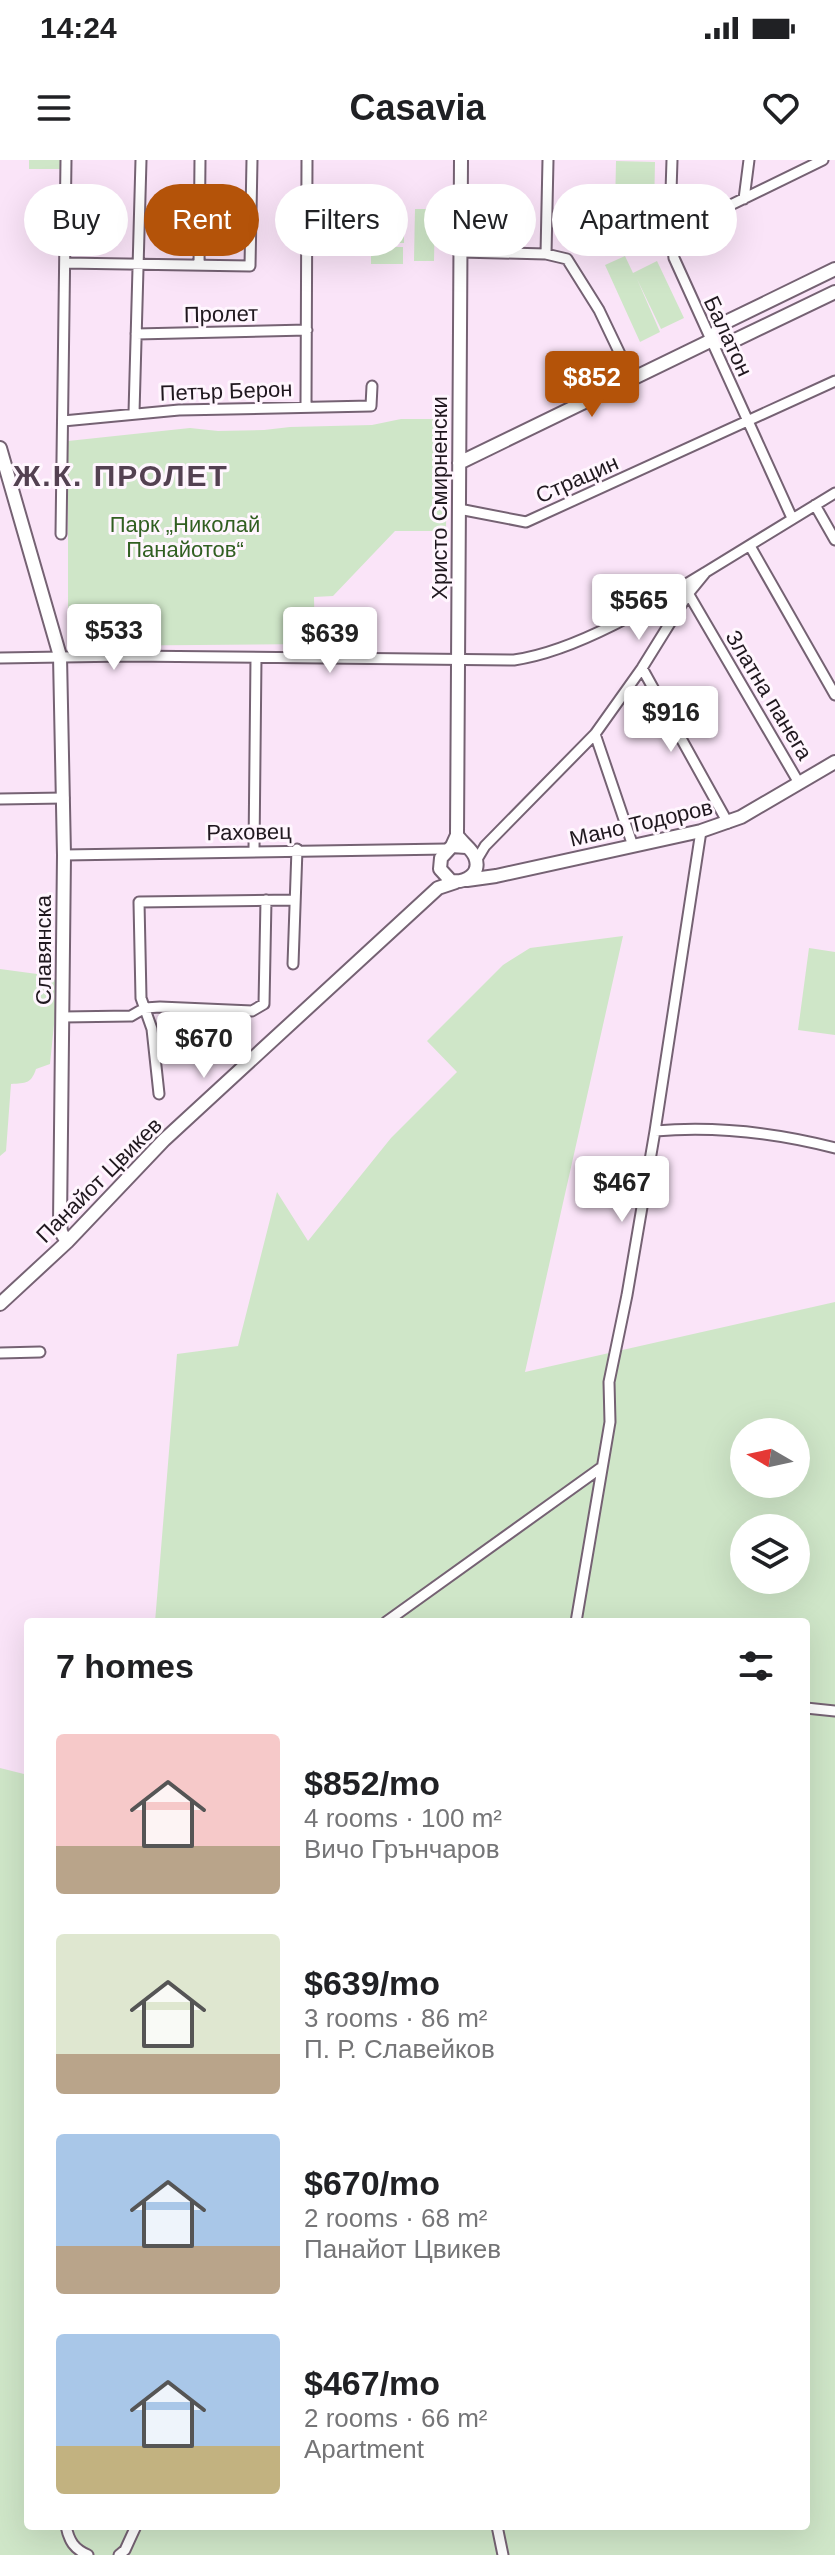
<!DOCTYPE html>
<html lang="en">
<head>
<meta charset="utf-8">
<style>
  body { margin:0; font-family:Arial,sans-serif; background:#f6f6f6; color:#202124; height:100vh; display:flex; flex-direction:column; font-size:30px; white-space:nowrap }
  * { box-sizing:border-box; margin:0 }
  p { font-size:26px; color:#757577 }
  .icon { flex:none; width:44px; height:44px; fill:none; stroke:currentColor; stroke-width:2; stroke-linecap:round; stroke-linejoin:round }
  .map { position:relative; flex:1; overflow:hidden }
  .sheet { position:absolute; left:24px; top:1458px; width:786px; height:912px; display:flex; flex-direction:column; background:#fff; border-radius:8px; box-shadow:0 8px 32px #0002 }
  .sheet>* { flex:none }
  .top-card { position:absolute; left:24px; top:24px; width:788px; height:72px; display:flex; gap:16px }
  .needle { width:52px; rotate:279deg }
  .fabs { position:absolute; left:730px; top:1258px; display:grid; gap:16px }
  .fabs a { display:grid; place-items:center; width:80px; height:80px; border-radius:50%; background:#fff; box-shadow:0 8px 32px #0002; font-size:40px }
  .price { position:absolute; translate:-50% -68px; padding:0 18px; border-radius:8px; background:#fff; color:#222; font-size:26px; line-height:52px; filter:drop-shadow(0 2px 4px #0008) }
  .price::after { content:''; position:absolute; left:50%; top:48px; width:24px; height:18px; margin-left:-12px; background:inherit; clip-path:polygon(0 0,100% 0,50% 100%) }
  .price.current { background:#b45309; color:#fff }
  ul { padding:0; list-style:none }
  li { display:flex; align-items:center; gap:24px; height:200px; padding:0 32px }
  li span { display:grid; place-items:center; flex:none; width:224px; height:160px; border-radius:8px; color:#555 }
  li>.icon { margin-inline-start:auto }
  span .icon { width:96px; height:96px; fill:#fffc; stroke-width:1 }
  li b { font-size:34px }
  h2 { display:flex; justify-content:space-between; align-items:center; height:96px; padding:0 32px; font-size:34px }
  .pill { padding:0 28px; border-radius:36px; background:#fff; box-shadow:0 8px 32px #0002; font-size:28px; line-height:72px }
  .pill.current { background:#b45309; color:#fff }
  .status { display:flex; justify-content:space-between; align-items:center; height:56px; padding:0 40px; background:#fff; direction:ltr }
  .status svg { height:22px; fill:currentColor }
  header { display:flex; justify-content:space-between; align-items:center; height:104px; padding:0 32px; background:#fff; font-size:36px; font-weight:700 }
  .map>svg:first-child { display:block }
  .green { fill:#cfe6c8; fill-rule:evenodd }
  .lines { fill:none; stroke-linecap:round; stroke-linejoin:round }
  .street-casing { stroke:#756273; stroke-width:13 }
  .secondary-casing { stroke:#756273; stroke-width:16 }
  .street { stroke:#fff; stroke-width:9 }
  .secondary { stroke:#fff; stroke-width:12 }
  .labels { text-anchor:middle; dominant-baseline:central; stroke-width:6; stroke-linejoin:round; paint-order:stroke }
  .street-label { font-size:22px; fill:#20181f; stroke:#fff6fe }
  .park-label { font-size:22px; fill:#315f21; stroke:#fff6fe }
  .district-label { font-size:30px; font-weight:bold; letter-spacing:2px; fill:#534151; stroke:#fff6fe }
</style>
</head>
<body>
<div class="status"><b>14:24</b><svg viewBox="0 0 49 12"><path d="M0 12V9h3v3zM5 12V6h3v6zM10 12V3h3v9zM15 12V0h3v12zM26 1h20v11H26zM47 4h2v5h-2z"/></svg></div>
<header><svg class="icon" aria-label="menu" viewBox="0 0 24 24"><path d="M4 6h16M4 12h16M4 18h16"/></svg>Casavia<svg class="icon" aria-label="heart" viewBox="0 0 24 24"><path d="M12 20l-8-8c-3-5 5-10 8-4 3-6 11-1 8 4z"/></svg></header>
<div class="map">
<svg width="835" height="2395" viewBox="0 0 835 2395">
  <rect width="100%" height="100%" fill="#fae4f8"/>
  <path class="green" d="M 29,0 L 61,0 L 61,9 L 29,9 Z
    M 616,1 L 655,2 L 654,50 L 615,49 Z
    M 415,49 L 435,49 L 434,101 L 414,101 Z
    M 370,65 L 404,65 L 404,83 L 370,83 Z
    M 371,87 L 403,87 L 403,104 L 371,104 Z
    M 625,96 L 633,113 L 657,101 L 684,158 L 661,169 L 637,119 L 660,172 L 640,182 L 605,105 Z
    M 401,259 L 447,259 L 446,371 L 395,371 L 333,436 L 314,437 L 315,484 L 80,486 L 68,478 L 68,281 L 190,268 L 218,271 L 264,270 L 290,267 L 372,265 Z
    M 623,776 L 525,1212 L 835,1142 L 835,2395 L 0,2395 L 0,1608 L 28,1615 L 28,2366 L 806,2366 L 806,1462 L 155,1462 L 177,1194 L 238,1186 L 277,1032 L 308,1081 L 391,978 L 457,912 L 427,881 L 503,805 L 530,788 ZM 744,1272 L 796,1272 L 796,1324 L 744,1324 ZM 744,1368 L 796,1368 L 796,1420 L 744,1420 Z
    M 809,788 L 835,792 L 835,875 L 798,870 Z
    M 0,809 L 52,816 L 58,825 L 50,904 L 36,909 C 31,924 26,923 11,924 L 6,991 L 0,996 Z"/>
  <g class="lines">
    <defs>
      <path id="street" d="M 672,0 L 670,63 L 674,98 L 792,358
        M 744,39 L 749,0
        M 671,74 L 823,0
        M 460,92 L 546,94 L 567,99 L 599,150 L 632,219
        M 546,94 L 548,0
        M 65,103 L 250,106 L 252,0
        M 199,105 L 200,0
        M 136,174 L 307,170
        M 306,246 L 307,0
        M 134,253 L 141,0
        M 63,261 L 179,250 L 371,246 L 372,226
        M 815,345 L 835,380
        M 459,349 L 526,362 L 835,221
        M 61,374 L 66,0
        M 750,386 L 835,535
        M 688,433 L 799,623
        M 0,498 L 126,496 L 514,500 C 577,491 652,445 706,412
        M 642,508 L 728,663
        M 595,574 L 633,686
        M 0,639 L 64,638
        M 254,690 L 256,498
        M 64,695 L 447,689
        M 476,701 L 485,686 L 595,574 L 642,508 L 688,434 L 706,412 L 835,333
        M 293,804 L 297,689
        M 63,857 L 131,856 L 145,848 L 160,847 L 252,851 L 264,844 L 266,740
        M 159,934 L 152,869 L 141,838 L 139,742 L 295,740
        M 655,971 C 715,966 777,973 835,988
        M 0,1193 L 40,1192
        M 386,1462 L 602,1307
        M 576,1462 L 610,1262 L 609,1222 L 627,1135 L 655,971 L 701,671
        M 806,1548 L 835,1551
        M 66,2366 C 69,2381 74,2389 88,2395
        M 497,2366 L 503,2395
        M 119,2395 L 125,2390 L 136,2366"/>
      <path id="secondary" d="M 710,181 L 722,164 L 835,109
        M 0,288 L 60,496 L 64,695 L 60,1063 L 61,1072 L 67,1082
        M 459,303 L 710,181 L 729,183 L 835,132
        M 457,675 C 462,683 472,689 475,697 C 482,714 465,723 451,721 L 440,709 L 441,698 L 452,686 L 466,687
        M 452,686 L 457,675 L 461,0
        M 467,720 L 496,716 L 701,671 L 741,657 L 835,602
        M 0,1144 L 67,1082 L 164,980 L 438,728 L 456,722"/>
    </defs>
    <use href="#street" class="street-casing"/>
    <use href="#secondary" class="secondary-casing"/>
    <use href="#street" class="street"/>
    <use href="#secondary" class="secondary"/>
  </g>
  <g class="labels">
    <g class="street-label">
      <text transform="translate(221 154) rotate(-1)">Пролет</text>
      <text transform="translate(728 176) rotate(65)">Балатон</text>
      <text transform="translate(226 231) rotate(-2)">Петър Берон</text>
      <text transform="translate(577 319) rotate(-24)">Страцин</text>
      <text transform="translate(439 338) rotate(-90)">Христо Смирненски</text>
      <text transform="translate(769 535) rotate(59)">Златна панега</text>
      <text transform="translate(641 663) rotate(-13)">Мано Тодоров</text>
      <text transform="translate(249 672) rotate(-1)">Раховец</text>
      <text transform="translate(43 790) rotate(-90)">Славянска</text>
      <text transform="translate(99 1020) rotate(-45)">Панайот Цвикев</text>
    </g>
    <g class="park-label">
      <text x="185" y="364">Парк „Николай<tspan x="185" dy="25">Панайотов“</tspan></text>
    </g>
    <g class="district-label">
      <text x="121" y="315">Ж.К. ПРОЛЕТ</text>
    </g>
  </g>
</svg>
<div class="fabs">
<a><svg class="needle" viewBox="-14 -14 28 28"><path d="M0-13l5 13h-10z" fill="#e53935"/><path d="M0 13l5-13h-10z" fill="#757577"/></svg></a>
<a><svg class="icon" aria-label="layers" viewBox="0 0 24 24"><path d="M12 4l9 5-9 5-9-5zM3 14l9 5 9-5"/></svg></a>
</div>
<b class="price current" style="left:592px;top:259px">$852</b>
<b class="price" style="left:639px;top:482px">$565</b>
<b class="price" style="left:114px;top:512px">$533</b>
<b class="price" style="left:330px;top:515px">$639</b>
<b class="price" style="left:671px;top:594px">$916</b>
<b class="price" style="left:204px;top:920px">$670</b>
<b class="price" style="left:622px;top:1064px">$467</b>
<div class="top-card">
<a class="pill">Buy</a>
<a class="pill current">Rent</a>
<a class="pill">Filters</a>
<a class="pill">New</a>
<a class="pill">Apartment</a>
</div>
<section class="sheet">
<h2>7 homes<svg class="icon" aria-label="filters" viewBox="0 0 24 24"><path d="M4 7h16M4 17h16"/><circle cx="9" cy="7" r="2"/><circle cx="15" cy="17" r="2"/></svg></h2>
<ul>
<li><span style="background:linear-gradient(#f6c9c9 70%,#b9a48a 0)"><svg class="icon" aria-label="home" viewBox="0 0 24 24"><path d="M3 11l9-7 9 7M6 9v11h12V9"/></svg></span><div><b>$852/mo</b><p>4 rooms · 100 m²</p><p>Вичо Грънчаров</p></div></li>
<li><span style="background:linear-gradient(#dfe7d0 75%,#b9a48a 0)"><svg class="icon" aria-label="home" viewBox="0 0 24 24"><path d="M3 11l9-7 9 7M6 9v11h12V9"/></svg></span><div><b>$639/mo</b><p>3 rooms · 86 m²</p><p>П. Р. Славейков</p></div></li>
<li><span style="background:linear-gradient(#a9c7e8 70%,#b9a48a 0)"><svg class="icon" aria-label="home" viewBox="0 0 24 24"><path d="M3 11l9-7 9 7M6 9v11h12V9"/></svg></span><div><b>$670/mo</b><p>2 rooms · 68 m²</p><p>Панайот Цвикев</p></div></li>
<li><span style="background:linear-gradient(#a9c7e8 70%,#c2b280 0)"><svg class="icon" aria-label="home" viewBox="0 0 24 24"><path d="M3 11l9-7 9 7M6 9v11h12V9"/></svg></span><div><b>$467/mo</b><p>2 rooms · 66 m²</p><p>Apartment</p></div></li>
</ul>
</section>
</div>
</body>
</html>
